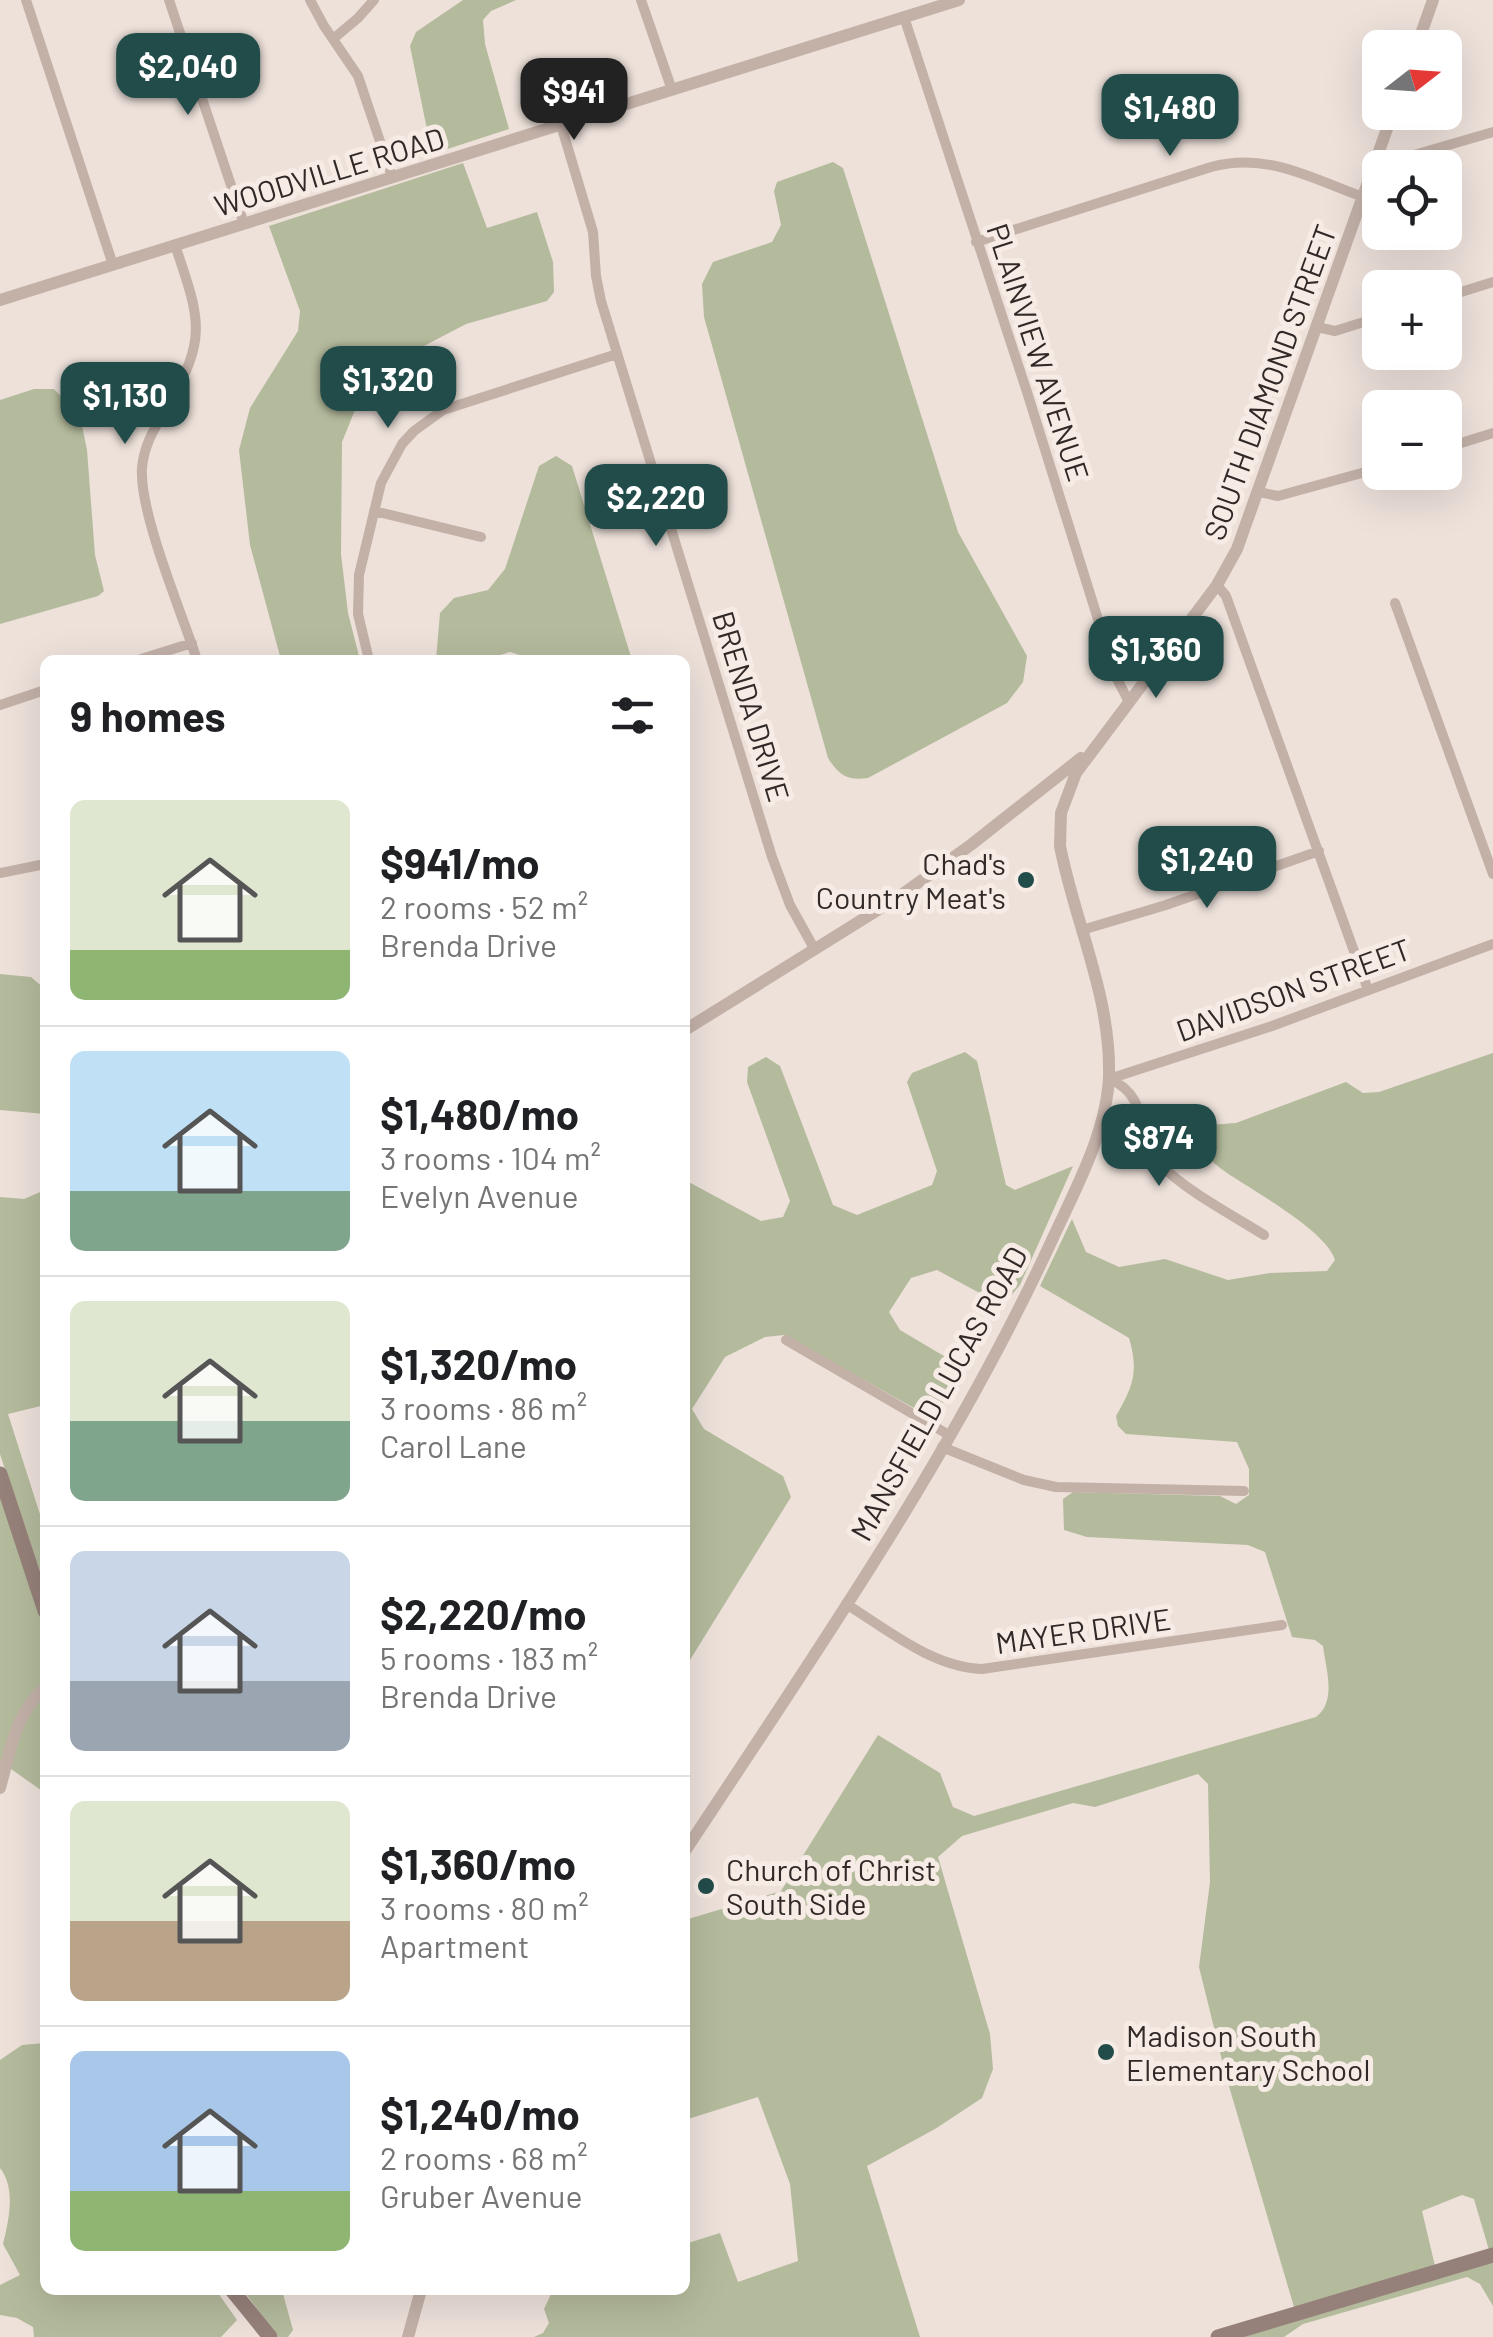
<!DOCTYPE html>
<html lang="en">
<head>
<meta charset="utf-8">
<style>
  body { margin:0; font-family:Barlow,sans-serif; background:#f6f6f6; color:#202124; height:100vh; display:flex; flex-direction:column; font-size:38px; white-space:nowrap }
  * { box-sizing:border-box; margin:0 }
  p { font-size:32px; color:#757577 }
  .icon { flex:none; width:55px; height:55px; fill:none; stroke:currentColor; stroke-width:2; stroke-linecap:round; stroke-linejoin:round }
  .map { position:relative; flex:1; overflow:hidden }
  .sheet { position:absolute; left:40px; top:655px; width:650px; height:1640px; display:flex; flex-direction:column; background:#fff; border-radius:15px; box-shadow:0 10px 40px #0002 }
  .sheet>* { flex:none }
  .needle { width:65px; rotate:73deg }
  .fabs { position:absolute; left:1362px; top:30px; display:grid; gap:20px }
  .fabs a { display:grid; place-items:center; width:100px; height:100px; border-radius:15px; background:#fff; box-shadow:0 10px 40px #0002; font-size:50px }
  .price { position:absolute; translate:-50% -85px; padding:0 22px; border-radius:20px; background:#224c4a; color:#fff; font-size:32px; line-height:65px; filter:drop-shadow(0 2px 5px #0008) }
  .price::after { content:''; position:absolute; left:50%; top:60px; width:30px; height:22px; margin-left:-15px; background:inherit; clip-path:polygon(0 0,100% 0,50% 100%) }
  .price.current { background:#222; color:#fff }
  ul { padding:0; list-style:none }
  li { display:flex; align-items:center; gap:30px; height:250px; padding:0 30px }
  li+li { border-top:2px solid #e0e0e0 }
  li span { display:grid; place-items:center; flex:none; width:280px; height:200px; border-radius:15px; color:#555 }
  li>.icon { margin-inline-start:auto }
  span .icon { width:120px; height:120px; fill:#fffc; stroke-width:1 }
  li b { font-size:42px }
  h2 { display:flex; justify-content:space-between; align-items:center; height:120px; padding:0 30px; font-size:42px }
  .map>svg:first-child { display:block }
  .green { fill:#b4ba9c }
  .lines { fill:none; stroke-linecap:round; stroke-linejoin:round }
  .minor { stroke:#c3b1a8; stroke-width:10 }
  .tertiary { stroke:#c3b1a8; stroke-width:12 }
  .secondary { stroke:#96807a; stroke-width:15 }
  .poi-dot { fill:#224c4a; stroke:#f6ece5; stroke-width:4 }
  .labels { text-anchor:middle; dominant-baseline:central; stroke-width:10; stroke-linejoin:round; paint-order:stroke }
  .street-label { font-size:30px; fill:#312927; stroke:#f6ece5 }
  .poi-label { font-size:30px; fill:#312927; stroke:#f6ece5; text-anchor:start }
</style>
</head>
<body>
<div class="map">
<svg width="1493" height="2337" viewBox="0 0 1493 2337">
  <rect width="100%" height="100%" fill="#ede1da"/>
  <path class="green" d="M 463,0 L 516,0 L 491,11 L 483,20 L 485,44 L 509,129 L 432,154 L 410,46 L 416,32 Z
    M 833,162 L 843,168 L 958,532 L 1027,656 L 1023,682 L 1007,703 L 868,778 C 847,781 839,775 828,758 L 704,317 L 702,284 L 713,262 L 772,242 L 781,225 L 774,191 L 777,182 Z
    M 463,163 L 487,228 L 537,212 L 553,262 L 554,292 L 547,301 L 466,324 L 424,346 L 357,405 L 342,442 L 341,554 L 348,613 L 360,660 L 281,660 L 250,545 L 239,450 L 250,408 L 298,331 L 300,311 L 269,226 Z
    M 34,389 L 54,389 L 80,416 L 87,450 L 95,555 L 104,591 L 98,596 L 0,624 L 0,400 Z
    M 556,456 L 572,466 L 632,660 L 536,660 L 510,652 L 484,660 L 436,660 L 440,613 L 454,598 L 488,590 L 505,569 L 539,466 Z
    M 0,974 L 31,977 L 45,989 L 45,1114 L 0,1110 Z
    M 965,1052 L 977,1061 L 1006,1185 L 1015,1190 L 1073,1166 L 1020,1285 L 1009,1298 L 987,1297 L 937,1270 L 911,1278 L 889,1312 L 900,1330 L 959,1365 L 960,1386 C 950,1399 939,1409 921,1412 L 784,1335 L 765,1337 L 725,1357 L 692,1409 L 704,1429 L 783,1476 L 791,1497 L 685,1668 L 685,1180 L 761,1221 L 783,1217 L 790,1201 L 747,1082 L 748,1067 L 766,1057 L 780,1066 L 833,1205 L 857,1215 L 932,1185 L 937,1171 L 907,1082 L 912,1073 Z
    M 1493,1053 L 1493,2249 L 1489,2250 L 1474,2199 L 1462,2195 L 1422,2211 L 1435,2266 L 1294,2307 L 1226,2076 L 1199,1967 L 1210,1882 L 1208,1784 L 1198,1774 L 1095,1807 L 1073,1803 L 962,1836 L 938,1857 L 990,2034 L 993,2069 L 982,2098 L 935,2129 L 867,2166 L 920,2337 L 534,2337 L 543,2333 L 549,2323 L 544,2309 L 553,2290 L 685,2290 L 685,2244 L 720,2233 L 738,2282 L 798,2261 L 790,2184 L 758,2097 L 685,2120 L 685,1920 L 781,1891 L 878,1735 L 940,1773 L 953,1807 L 974,1816 L 1316,1717 C 1337,1701 1326,1670 1323,1646 L 1315,1640 L 1292,1637 L 1265,1552 L 1248,1545 L 1087,1537 L 1064,1530 L 1063,1499 L 1073,1492 L 1220,1496 L 1236,1504 L 1249,1495 L 1249,1469 L 1237,1442 L 1126,1434 L 1118,1426 L 1116,1416 C 1133,1386 1139,1372 1129,1338 L 1040,1286 L 1072,1219 L 1086,1252 L 1119,1267 L 1165,1259 L 1228,1280 L 1270,1273 L 1327,1271 L 1335,1260 C 1326,1229 1247,1188 1220,1168 C 1207,1158 1196,1146 1185,1136 L 1196,1126 L 1236,1123 L 1346,1082 L 1363,1093 L 1379,1092 Z
    M 45,1190 L 45,1405 L 8,1414 L 45,1530 L 45,1592 L 0,1454 L 0,1197 L 24,1199 Z
    M 0,1494 L 45,1630 L 45,1793 L 11,1769 L 0,1770 Z
    M 45,2043 L 45,2290 L 216,2290 L 237,2320 L 221,2337 L 34,2337 L 33,2327 L 17,2318 L 0,2315 L 0,2285 L 20,2275 L 3,2244 C 9,2220 16,2188 0,2168 L 0,2060 L 22,2045 Z
    M 1493,2260 L 1493,2306 L 1480,2284 L 1467,2277 L 1303,2324 L 1284,2337 L 1239,2337 Z
    M 243,2290 L 282,2290 L 293,2330 L 288,2337 L 278,2337 Z"/>
  <g class="lines">
    <path class="minor" d="M 26,0 L 113,265
      M 169,0 L 244,224
      M 310,0 L 324,26 L 358,76 L 392,177
      M 641,0 L 672,90
      M 904,17 L 1027,392 L 1116,677 L 1129,702
      M 333,39 L 358,18 L 374,0
      M 561,125 L 593,232 L 596,276 L 601,301 L 772,857 L 790,905 L 815,950
      M 1377,159 L 1397,160 L 1493,132
      M 976,242 L 1211,167 C 1268,152 1310,178 1363,197
      M 175,245 C 199,317 209,337 168,405 C 156,426 144,444 142,468 C 139,513 182,613 197,660
      M 1445,297 L 1493,282
      M 1317,327 L 1335,331 L 1380,317
      M 1445,448 L 1493,433
      M 1259,492 L 1278,496 L 1380,468
      M 374,511 L 481,537
      M 1217,585 L 1226,596 L 1368,990
      M 1395,603 L 1493,874
      M 138,660 L 192,643
      M 369,660 L 358,614 L 359,575 L 381,483 L 402,444 L 414,431 L 443,410 L 617,354
      M 0,705 L 45,690
      M 0,873 L 45,864
      M 1082,930 L 1166,905 L 1319,851
      M 1109,1079 L 1272,1026 L 1493,944
      M 1110,1079 C 1152,1098 1135,1138 1160,1164 C 1186,1191 1232,1215 1264,1235
      M 786,1340 L 949,1435
      M 942,1447 L 1024,1480 L 1056,1487 L 1244,1491
      M 846,1604 C 888,1630 932,1667 982,1669 L 1282,1625"/>
    <path class="tertiary" d="M 1416,48 L 1433,0
      M 0,300 L 959,0
      M 685,1030 L 897,898 L 972,844 L 1081,758
      M 0,1788 C 10,1752 15,1713 45,1688
      M 685,1851 C 815,1654 953,1455 1052,1240 C 1075,1190 1107,1132 1109,1076 C 1111,996 1075,923 1060,846 L 1061,813 L 1076,773 L 1217,585 L 1237,549 L 1393,112
      M 408,2337 L 421,2290"/>
    <path class="secondary" d="M 0,1474 L 45,1611
      M 232,2290 L 270,2337
      M 1218,2337 L 1493,2255"/>
  </g>
  <g class="poi-dot">
    <circle cx="1026" cy="880" r="10"/>
    <circle cx="706" cy="1886" r="10"/>
    <circle cx="1106" cy="2052" r="10"/>
  </g>
  <g class="labels">
    <g class="street-label">
      <text transform="translate(329 171) rotate(-17)">WOODVILLE ROAD</text>
      <text transform="translate(1039 352) rotate(72)">PLAINVIEW AVENUE</text>
      <text transform="translate(1269 382) rotate(-70)">SOUTH DIAMOND STREET</text>
      <text transform="translate(752 706) rotate(73)">BRENDA DRIVE</text>
      <text transform="translate(1293 989) rotate(-20)">DAVIDSON STREET</text>
      <text transform="translate(938 1393) rotate(-61)">MANSFIELD LUCAS ROAD</text>
      <text transform="translate(1083 1630) rotate(-8)">MAYER DRIVE</text>
    </g>
    <g class="poi-label">
      <text x="1006" y="863" text-anchor="end">Chad's<tspan x="1006" dy="34">Country Meat's</tspan></text>
      <text x="726" y="1869">Church of Christ<tspan x="726" dy="34">South Side</tspan></text>
      <text x="1126" y="2035">Madison South<tspan x="1126" dy="34">Elementary School</tspan></text>
    </g>
  </g>
</svg>
<div class="fabs">
<a><svg class="needle" viewBox="-14 -14 28 28"><path d="M0-13l5 13h-10z" fill="#e53935"/><path d="M0 13l5-13h-10z" fill="#757577"/></svg></a>
<a><svg class="icon" aria-label="locate" viewBox="0 0 24 24"><circle cx="12" cy="12" r="6"/><path d="M12 2v4M12 18v4M2 12h4M18 12h4"/></svg></a>
<a>+</a>
<a>−</a>
</div>
<b class="price" style="left:188px;top:118px">$2,040</b>
<b class="price current" style="left:574px;top:143px">$941</b>
<b class="price" style="left:1170px;top:159px">$1,480</b>
<b class="price" style="left:388px;top:431px">$1,320</b>
<b class="price" style="left:125px;top:447px">$1,130</b>
<b class="price" style="left:656px;top:549px">$2,220</b>
<b class="price" style="left:1156px;top:701px">$1,360</b>
<b class="price" style="left:1207px;top:911px">$1,240</b>
<b class="price" style="left:1159px;top:1189px">$874</b>
<section class="sheet">
<h2>9 homes<svg class="icon" aria-label="filters" viewBox="0 0 24 24"><path d="M4 7h16M4 17h16"/><circle cx="9" cy="7" r="2"/><circle cx="15" cy="17" r="2"/></svg></h2>
<ul>
<li><span style="background:linear-gradient(#dfe7d0 75%,#8fb573 0)"><svg class="icon" aria-label="home" viewBox="0 0 24 24"><path d="M3 11l9-7 9 7M6 9v11h12V9"/></svg></span><div><b>$941/mo</b><p>2 rooms · 52 m²</p><p>Brenda Drive</p></div></li>
<li><span style="background:linear-gradient(#bfe0f5 70%,#7fa58c 0)"><svg class="icon" aria-label="home" viewBox="0 0 24 24"><path d="M3 11l9-7 9 7M6 9v11h12V9"/></svg></span><div><b>$1,480/mo</b><p>3 rooms · 104 m²</p><p>Evelyn Avenue</p></div></li>
<li><span style="background:linear-gradient(#dfe7d0 60%,#7fa58c 0)"><svg class="icon" aria-label="home" viewBox="0 0 24 24"><path d="M3 11l9-7 9 7M6 9v11h12V9"/></svg></span><div><b>$1,320/mo</b><p>3 rooms · 86 m²</p><p>Carol Lane</p></div></li>
<li><span style="background:linear-gradient(#c9d6e8 65%,#9aa5b1 0)"><svg class="icon" aria-label="home" viewBox="0 0 24 24"><path d="M3 11l9-7 9 7M6 9v11h12V9"/></svg></span><div><b>$2,220/mo</b><p>5 rooms · 183 m²</p><p>Brenda Drive</p></div></li>
<li><span style="background:linear-gradient(#dfe7d0 60%,#b9a48a 0)"><svg class="icon" aria-label="home" viewBox="0 0 24 24"><path d="M3 11l9-7 9 7M6 9v11h12V9"/></svg></span><div><b>$1,360/mo</b><p>3 rooms · 80 m²</p><p>Apartment</p></div></li>
<li><span style="background:linear-gradient(#a9c7e8 70%,#8fb573 0)"><svg class="icon" aria-label="home" viewBox="0 0 24 24"><path d="M3 11l9-7 9 7M6 9v11h12V9"/></svg></span><div><b>$1,240/mo</b><p>2 rooms · 68 m²</p><p>Gruber Avenue</p></div></li>
</ul>
</section>
</div>
</body>
</html>
